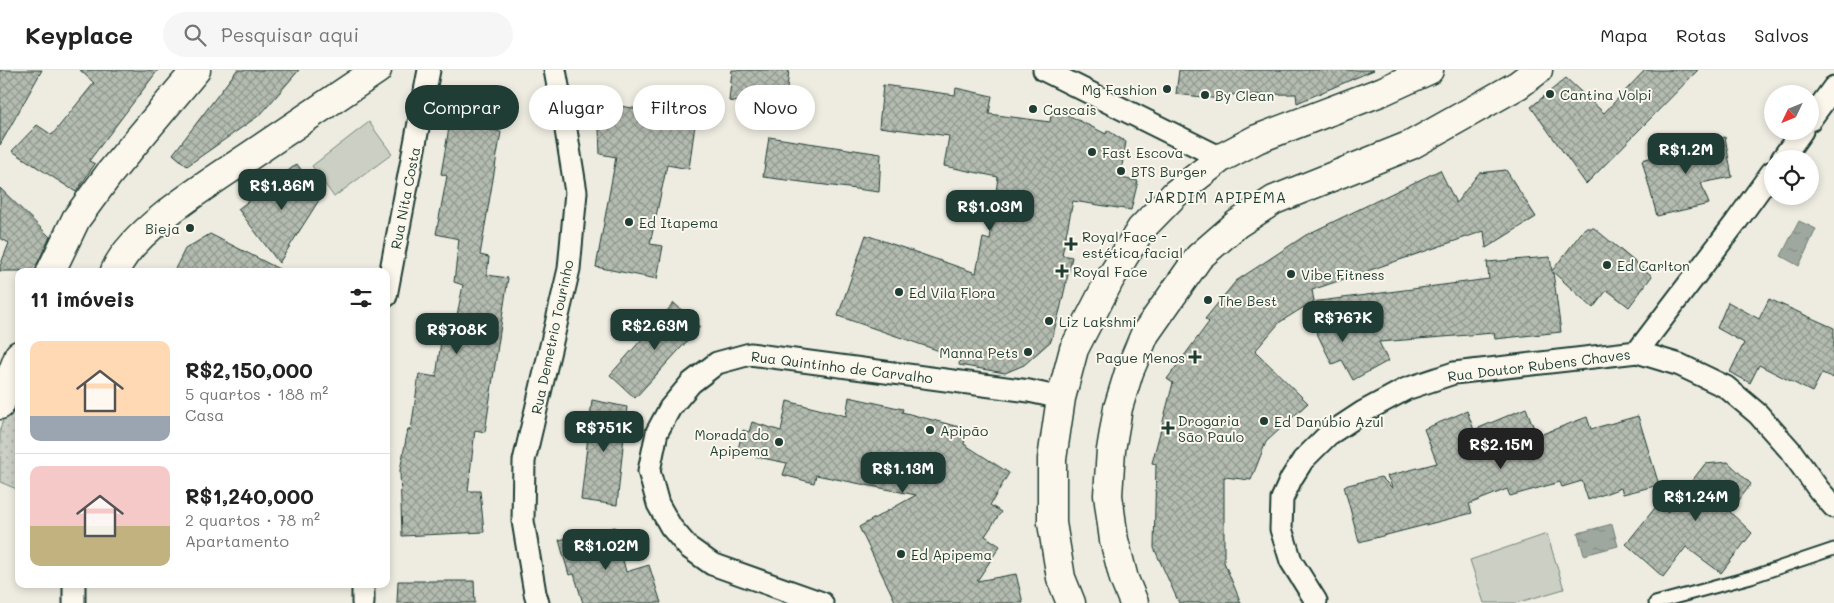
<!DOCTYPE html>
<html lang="pt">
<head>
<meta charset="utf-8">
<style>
  body { margin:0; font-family:Mali,sans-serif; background:#f6f6f6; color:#222; height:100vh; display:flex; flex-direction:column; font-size:19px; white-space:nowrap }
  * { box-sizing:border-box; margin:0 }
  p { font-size:16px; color:#767676 }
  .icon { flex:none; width:28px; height:28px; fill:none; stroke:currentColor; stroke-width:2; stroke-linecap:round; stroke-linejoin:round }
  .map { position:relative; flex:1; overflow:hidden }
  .sheet { position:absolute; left:15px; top:198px; width:375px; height:320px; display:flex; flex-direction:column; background:#fff; border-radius:10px; box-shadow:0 2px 8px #0003 }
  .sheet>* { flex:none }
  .banner { position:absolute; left:405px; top:15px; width:475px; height:45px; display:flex; gap:10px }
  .needle { width:32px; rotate:227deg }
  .controls { position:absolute; left:1764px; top:15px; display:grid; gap:10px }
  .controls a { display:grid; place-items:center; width:55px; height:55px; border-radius:50%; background:#fff; box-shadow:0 2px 8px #0003; font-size:25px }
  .price { position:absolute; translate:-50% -42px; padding:0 11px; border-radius:10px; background:#1f3d34; color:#fff; font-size:16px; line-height:32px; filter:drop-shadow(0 1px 2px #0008) }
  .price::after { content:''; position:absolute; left:50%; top:30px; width:15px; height:11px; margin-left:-8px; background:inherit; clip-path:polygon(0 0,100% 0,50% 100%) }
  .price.selected { background:#222; color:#fff }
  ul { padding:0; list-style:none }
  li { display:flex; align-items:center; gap:15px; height:125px; padding:0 15px }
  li+li { border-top:1px solid #e0e0e0 }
  li span { display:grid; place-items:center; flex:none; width:140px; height:100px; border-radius:10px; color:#555 }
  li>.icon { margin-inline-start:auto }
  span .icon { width:60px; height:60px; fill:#fffc; stroke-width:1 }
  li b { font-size:21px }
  h2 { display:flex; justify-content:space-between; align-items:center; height:60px; padding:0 15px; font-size:21px }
  .pill { padding:0 18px; border-radius:22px; background:#fff; box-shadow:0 2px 8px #0003; font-size:18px; line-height:45px }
  .pill.selected { background:#1f3d34; color:#fff }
  header { display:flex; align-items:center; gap:30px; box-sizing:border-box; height:70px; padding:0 25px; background:#fff; border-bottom:1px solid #e0e0e0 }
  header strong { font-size:24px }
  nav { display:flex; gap:28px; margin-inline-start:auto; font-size:18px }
  .search { width:350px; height:45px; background:#f6f6f6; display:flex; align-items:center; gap:12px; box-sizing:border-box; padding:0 18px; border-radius:28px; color:#767676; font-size:19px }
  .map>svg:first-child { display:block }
  .park { fill:url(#park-dots); stroke:#75867c }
  .pitch { fill:#cbcfc4; stroke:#75867c }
  .water { fill:url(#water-ripples); stroke:#6c7d74 }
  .building { fill:url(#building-cross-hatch); stroke:#1f3d34 }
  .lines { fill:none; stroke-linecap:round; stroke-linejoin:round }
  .lane-casing { stroke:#1f3d34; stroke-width:15 }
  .street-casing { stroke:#1f3d34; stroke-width:25 }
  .secondary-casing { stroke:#1f3d34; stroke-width:31 }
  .lane { stroke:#fbf7ec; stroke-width:11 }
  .street { stroke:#fbf7ec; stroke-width:21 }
  .secondary { stroke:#fbf7ec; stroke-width:28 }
  .poi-dot { fill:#1f3d34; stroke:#fbf7ec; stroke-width:2 }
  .labels { text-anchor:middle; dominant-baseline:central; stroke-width:4; stroke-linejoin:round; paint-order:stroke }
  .poi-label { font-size:14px; fill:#1f3d34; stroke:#fbf7ec; text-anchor:start }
  .street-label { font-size:14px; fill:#1f3d34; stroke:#fbf7ec }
  .neighbourhood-label { font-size:15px; letter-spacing:1px; fill:#1f3d34; stroke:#fbf7ec }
</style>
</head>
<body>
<header>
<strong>Keyplace</strong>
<div class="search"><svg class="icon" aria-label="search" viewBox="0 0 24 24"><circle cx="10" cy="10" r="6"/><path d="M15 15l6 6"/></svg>Pesquisar aqui</div>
<nav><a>Mapa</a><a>Rotas</a><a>Salvos</a></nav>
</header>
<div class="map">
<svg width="1834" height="533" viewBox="0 0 1834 533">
  <defs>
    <pattern id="park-dots" width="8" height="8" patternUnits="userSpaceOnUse" patternTransform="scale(1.25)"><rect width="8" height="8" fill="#cbcfc4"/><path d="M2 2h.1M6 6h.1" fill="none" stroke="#aeb3a9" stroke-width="1.8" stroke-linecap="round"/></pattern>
    <pattern id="water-ripples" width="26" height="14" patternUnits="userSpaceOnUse" patternTransform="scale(1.25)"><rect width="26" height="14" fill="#9fa89f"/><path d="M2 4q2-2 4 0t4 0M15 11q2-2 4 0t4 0" fill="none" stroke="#818a82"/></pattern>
    <pattern id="building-cross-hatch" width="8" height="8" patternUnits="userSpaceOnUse" patternTransform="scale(1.25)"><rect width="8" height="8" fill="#b4bbb0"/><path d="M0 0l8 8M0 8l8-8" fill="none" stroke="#929990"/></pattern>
  </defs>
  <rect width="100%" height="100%" fill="#eeece1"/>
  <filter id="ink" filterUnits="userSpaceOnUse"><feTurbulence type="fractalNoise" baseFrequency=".02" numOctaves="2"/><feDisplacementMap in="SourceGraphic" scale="10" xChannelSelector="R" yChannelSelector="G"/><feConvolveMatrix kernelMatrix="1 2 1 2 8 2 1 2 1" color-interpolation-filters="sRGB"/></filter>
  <g filter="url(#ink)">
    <path class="park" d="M 19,291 L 19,420 L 0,412 L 0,360 Z"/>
    <path class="pitch" d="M 369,52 L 392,84 L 334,127 L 312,96 Z
      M 1547,464 L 1564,519 L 1516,533 L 1484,533 L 1470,490 Z"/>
    <path class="water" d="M 1799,151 L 1816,159 L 1799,196 L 1781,186 Z
      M 1612,454 L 1618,476 L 1584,485 L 1578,463 Z"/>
    <path class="building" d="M 0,0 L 42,0 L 0,75 Z
      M 80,0 L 158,0 L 89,91 L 95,94 L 76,122 L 12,81 L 37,55 L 52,65 L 94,13 Z
      M 237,0 L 299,0 L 261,44 L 187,96 L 173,84 Z
      M 732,0 L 789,0 L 785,37 L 729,31 Z
      M 1179,0 L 1374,0 L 1297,33 L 1296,24 L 1220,25 L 1220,29 L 1176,24 Z
      M 1645,0 L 1698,0 L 1586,114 L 1531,37 L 1566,8 L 1604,43 Z
      M 883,15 L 955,25 L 956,18 L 992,26 L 989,44 L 1050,52 L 1052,37 L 1106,64 L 1107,60 L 1126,72 L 1120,108 L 1138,111 L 1131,140 L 1073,131 L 1062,185 L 1072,187 L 1060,240 L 1051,271 L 1024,295 L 1005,303 L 959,295 L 960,288 L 838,246 L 866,165 L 976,203 L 983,168 L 990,170 L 998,107 L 944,96 L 949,66 L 879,57 Z
      M 598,33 L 696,47 L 689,99 L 667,95 L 650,174 L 663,176 L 657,209 L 596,197 L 616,87 L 600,84 Z
      M 450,52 L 501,62 L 480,185 L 489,187 L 487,205 L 508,208 L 485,362 L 475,360 L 468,421 L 480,421 L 484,462 L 402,466 L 400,400 L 408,359 L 411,360 L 419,304 L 436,307 L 442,264 L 453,266 L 463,215 L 454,212 L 459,169 L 436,164 L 447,106 L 441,104 Z
      M 769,67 L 881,84 L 879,122 L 763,107 Z
      M 1725,67 L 1732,107 L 1701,113 L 1709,134 L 1657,146 L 1642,90 Z
      M 297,94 L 321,127 L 279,193 L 238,139 Z
      M 1440,100 L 1456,133 L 1479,103 L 1506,100 L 1536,147 L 1486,178 L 1484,161 L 1312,220 L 1314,231 L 1312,232 L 1489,209 L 1487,192 L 1550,187 L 1552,201 L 1585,158 L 1594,158 L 1652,206 L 1629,237 L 1607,220 L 1593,238 L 1553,202 L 1561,262 L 1495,269 L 1494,263 L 1379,272 L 1388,291 L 1353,310 L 1342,290 L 1332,294 L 1304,237 L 1280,252 L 1255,281 L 1308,333 L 1266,372 L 1251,410 L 1224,407 L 1224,492 L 1241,533 L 1179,533 L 1154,478 L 1156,394 L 1152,393 L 1173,313 L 1167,309 L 1209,252 L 1205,249 L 1236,211 L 1306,165 Z
      M 0,118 L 50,167 L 37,194 L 36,201 L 0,201 L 0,196 L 9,173 L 0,168 Z
      M 210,164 L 283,201 L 174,201 L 185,179 Z
      M 1769,229 L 1834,258 L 1834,308 L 1822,303 L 1812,322 L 1759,295 L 1750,313 L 1730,302 L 1744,273 L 1717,258 L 1728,232 L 1759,249 Z
      M 674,233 L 700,257 L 635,328 L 610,305 Z
      M 849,327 L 903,339 L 902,342 L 967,359 L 964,374 L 1009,403 L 990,435 L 1001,442 L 985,466 L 1000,476 L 977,511 L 1016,504 L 1023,533 L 896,533 L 859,457 L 916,425 L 816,405 L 814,413 L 783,405 L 787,393 L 737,383 L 743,360 L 749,362 L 752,352 L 781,361 L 787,331 L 846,346 Z
      M 592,330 L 627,337 L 617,435 L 581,430 Z
      M 1526,338 L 1537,366 L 1587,347 L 1591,359 L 1638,346 L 1659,415 L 1623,424 L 1621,418 L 1588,430 L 1582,411 L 1562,417 L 1560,412 L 1510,426 L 1507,419 L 1469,434 L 1472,443 L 1359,472 L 1344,416 L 1381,407 L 1393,419 L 1387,406 L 1437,393 L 1424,359 L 1467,341 L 1474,360 Z
      M 1728,392 L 1751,414 L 1730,442 L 1752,463 L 1721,503 L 1686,477 L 1663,507 L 1626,474 L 1663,428 L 1667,443 L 1705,394 Z
      M 615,457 L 626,502 L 649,495 L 661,533 L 583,533 L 574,504 L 569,505 L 559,470 Z
      M 398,511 L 474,511 L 475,533 L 397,533 Z"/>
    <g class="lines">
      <defs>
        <path id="lane" d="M 1655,533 L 1751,507 L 1834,479"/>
        <path id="street" d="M 1044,0 L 1221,88
          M 1810,50 L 1834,17
          M 1782,89 L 1802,61
          M 386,226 L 429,0
          M 1637,282 L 1736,152 L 1772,102
          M 363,514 L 363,533
          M 1316,531 L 1291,491 L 1281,459 L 1282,429 L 1291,409 L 1303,390 L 1328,365 L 1363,342 L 1406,319 L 1454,303 L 1637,282 L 1680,295 L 1726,317 L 1758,344 L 1790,380 L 1819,420 L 1834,437
          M 74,533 L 74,514
          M 538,533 L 535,523 L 523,451 L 524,391 L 569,199 L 576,122 L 566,60 L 555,0
          M 822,533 L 712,494 L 688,477 L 671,457 L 658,434 L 649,401 L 657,362 L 670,338 L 691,313 L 717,293 L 750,284 L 1029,321 L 1061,328"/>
        <path id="secondary" d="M 51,201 L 76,149 L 109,104 L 196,0
          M 115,201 C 133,158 218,108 257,81 C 297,54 337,27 377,0
          M 0,335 L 19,285
          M 1071,533 L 1061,508 L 1052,453 L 1052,389 L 1061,328 L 1074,279 L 1110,209 L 1141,159 L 1175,124 L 1221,88 L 1257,69 L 1383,21 L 1429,0
          M 1134,533 L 1124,509 L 1114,470 L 1108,425 L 1111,380 L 1118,338 L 1129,302 L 1145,264 L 1199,187 L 1237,154 L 1274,130 L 1411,75 L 1518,15 L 1538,0"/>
      </defs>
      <use href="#lane" class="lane-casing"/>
      <use href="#street" class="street-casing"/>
      <use href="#secondary" class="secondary-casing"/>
      <use href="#lane" class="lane"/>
      <use href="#street" class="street"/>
      <use href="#secondary" class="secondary"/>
    </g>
  </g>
  <g class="poi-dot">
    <circle cx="1167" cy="19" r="5"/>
    <circle cx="1550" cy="24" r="5"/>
    <circle cx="1205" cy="25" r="5"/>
    <circle cx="1033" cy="39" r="5"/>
    <circle cx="1092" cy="82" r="5"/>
    <circle cx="1121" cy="101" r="5"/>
    <circle cx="629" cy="152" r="5"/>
    <circle cx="190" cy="158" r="5"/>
    <path d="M1068.5 166.5h5v5h5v5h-5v5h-5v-5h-5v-5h5z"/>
    <circle cx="1607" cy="195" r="5"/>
    <path d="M1059.5 193.5h5v5h5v5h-5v5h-5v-5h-5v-5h5z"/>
    <circle cx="1291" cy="204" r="5"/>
    <circle cx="899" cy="222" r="5"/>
    <circle cx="1208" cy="230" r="5"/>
    <circle cx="1049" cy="251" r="5"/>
    <circle cx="1028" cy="282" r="5"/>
    <path d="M1192.5 279.5h5v5h5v5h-5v5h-5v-5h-5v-5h5z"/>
    <circle cx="1264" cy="351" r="5"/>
    <path d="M1165.5 350.5h5v5h5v5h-5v5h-5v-5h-5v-5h5z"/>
    <circle cx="930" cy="360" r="5"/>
    <circle cx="779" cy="372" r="5"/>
    <circle cx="901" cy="484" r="5"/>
  </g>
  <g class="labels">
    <g class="poi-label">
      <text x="1157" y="19" text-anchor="end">Mg Fashion</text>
      <text x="1560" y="24">Cantina Volpi</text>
      <text x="1215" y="25">By Clean</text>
      <text x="1043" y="39">Cascais</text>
      <text x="1102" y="82">Fast Escova</text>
      <text x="1131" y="101">BTS Burger</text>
      <text x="639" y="152">Ed Itapema</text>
      <text x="180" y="158" text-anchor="end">Bieja</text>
      <text x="1082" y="166">Royal Face -<tspan x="1082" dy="16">estética facial</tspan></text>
      <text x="1617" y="195">Ed Carlton</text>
      <text x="1073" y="201">Royal Face</text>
      <text x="1301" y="204">Vibe Fitness</text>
      <text x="909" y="222">Ed Vila Flora</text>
      <text x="1218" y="230">The Best</text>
      <text x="1059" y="251">Liz Lakshmi</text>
      <text x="1018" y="282" text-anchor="end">Manna Pets</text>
      <text x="1185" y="287" text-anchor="end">Pague Menos</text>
      <text x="1178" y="350">Drogaria<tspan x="1178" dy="16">São Paulo</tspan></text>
      <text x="1274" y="351">Ed Danúbio Azul</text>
      <text x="940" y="360">Apipão</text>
      <text x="769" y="364" text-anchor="end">Morada do<tspan x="769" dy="16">Apipema</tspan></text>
      <text x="911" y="484">Ed Apipema</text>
    </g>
    <g class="street-label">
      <text transform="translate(405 128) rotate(-79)">Rua Nita Costa</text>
      <text transform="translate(552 267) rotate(-78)">Rua Demetrio Tourinho</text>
      <text transform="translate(1539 295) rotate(-7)">Rua Doutor Rubens Chaves</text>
      <text transform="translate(842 297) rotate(7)">Rua Quintinho de Carvalho</text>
    </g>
    <g class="neighbourhood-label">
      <text x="1216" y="127">JARDIM APIPEMA</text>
    </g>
  </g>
</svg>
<div class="controls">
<a><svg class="needle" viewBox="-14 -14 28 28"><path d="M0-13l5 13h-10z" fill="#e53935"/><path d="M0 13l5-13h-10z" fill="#767676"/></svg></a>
<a><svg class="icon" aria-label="locate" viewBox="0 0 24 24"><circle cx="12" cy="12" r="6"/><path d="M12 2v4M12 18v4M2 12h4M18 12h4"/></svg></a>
</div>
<b class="price" style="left:1686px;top:105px">R$1.2M</b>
<b class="price" style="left:282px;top:141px">R$1.86M</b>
<b class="price" style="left:990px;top:162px">R$1.03M</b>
<b class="price" style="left:1343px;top:273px">R$767K</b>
<b class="price" style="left:655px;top:281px">R$2.63M</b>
<b class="price" style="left:457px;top:285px">R$708K</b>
<b class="price" style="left:604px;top:383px">R$751K</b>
<b class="price selected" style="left:1501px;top:400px">R$2.15M</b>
<b class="price" style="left:903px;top:424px">R$1.13M</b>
<b class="price" style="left:1696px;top:452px">R$1.24M</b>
<b class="price" style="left:606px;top:501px">R$1.02M</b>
<div class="banner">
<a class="pill selected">Comprar</a>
<a class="pill">Alugar</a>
<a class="pill">Filtros</a>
<a class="pill">Novo</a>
</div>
<section class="sheet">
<h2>11 imóveis<svg class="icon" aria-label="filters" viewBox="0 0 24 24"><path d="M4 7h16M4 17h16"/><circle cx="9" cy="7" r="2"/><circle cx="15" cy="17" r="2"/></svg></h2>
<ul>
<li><span style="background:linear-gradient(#ffd9b3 75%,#9aa5b1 0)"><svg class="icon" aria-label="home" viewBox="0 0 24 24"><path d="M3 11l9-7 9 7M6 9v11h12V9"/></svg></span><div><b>R$2,150,000</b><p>5 quartos · 188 m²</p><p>Casa</p></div></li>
<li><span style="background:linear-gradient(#f6c9c9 60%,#c2b280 0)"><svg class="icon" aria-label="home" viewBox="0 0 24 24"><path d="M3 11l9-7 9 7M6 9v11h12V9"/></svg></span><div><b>R$1,240,000</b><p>2 quartos · 78 m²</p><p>Apartamento</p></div></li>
</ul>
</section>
</div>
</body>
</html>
